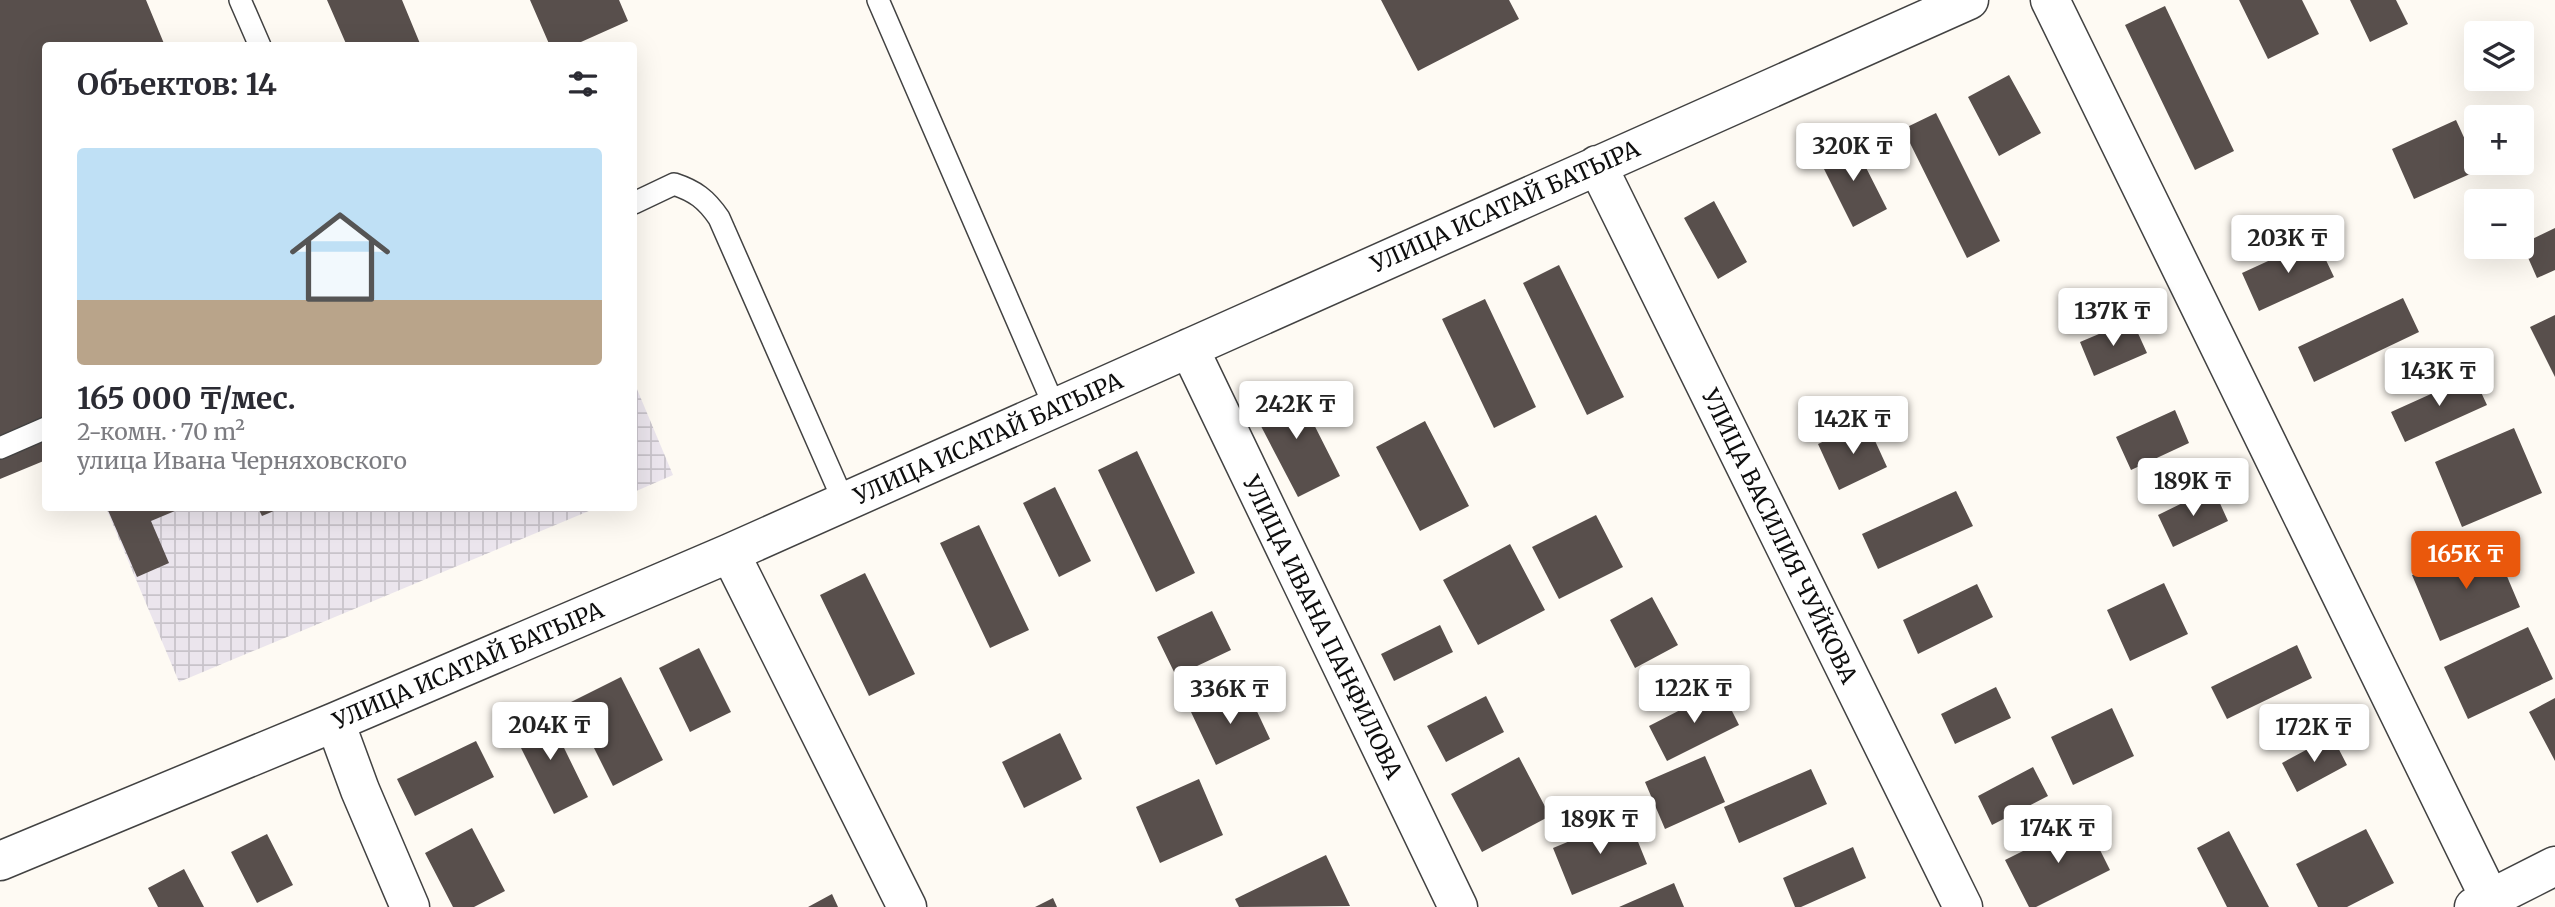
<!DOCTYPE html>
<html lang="ru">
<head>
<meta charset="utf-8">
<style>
  body { margin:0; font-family:Merriweather,serif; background:#f2f2f3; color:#2b2b33; height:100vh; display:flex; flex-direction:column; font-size:26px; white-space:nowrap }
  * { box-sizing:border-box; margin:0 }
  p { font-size:23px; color:#7c7c81 }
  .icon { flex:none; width:38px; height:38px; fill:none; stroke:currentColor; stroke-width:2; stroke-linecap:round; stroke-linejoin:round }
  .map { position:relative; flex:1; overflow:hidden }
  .details { position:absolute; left:42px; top:42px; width:595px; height:469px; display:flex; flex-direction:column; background:#fff; border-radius:7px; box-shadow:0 7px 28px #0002 }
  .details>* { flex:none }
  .controls { position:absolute; left:2464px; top:21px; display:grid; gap:14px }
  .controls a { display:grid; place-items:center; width:70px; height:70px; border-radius:7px; background:#fff; box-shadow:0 7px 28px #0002; font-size:35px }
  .price { position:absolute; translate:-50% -60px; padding:0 16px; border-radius:7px; background:#fff; color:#222; font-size:23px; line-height:46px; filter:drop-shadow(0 2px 4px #0008) }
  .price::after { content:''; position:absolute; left:50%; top:42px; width:21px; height:16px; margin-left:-10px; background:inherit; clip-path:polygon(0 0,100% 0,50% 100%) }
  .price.on { background:#ea580c; color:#fff }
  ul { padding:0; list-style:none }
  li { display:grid; align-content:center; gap:14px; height:371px; padding:0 35px }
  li+li { border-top:2px solid #e1e1e2 }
  li span { display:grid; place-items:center; height:217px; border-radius:7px; color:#555 }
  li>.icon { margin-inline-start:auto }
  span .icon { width:126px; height:126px; fill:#fffc; stroke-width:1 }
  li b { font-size:30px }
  h2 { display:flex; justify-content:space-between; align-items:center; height:84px; padding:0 35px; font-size:30px }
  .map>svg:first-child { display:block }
  .industrial { fill:url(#industrial-grid) }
  .building { fill:#584f4c }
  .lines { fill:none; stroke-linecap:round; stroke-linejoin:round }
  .lane-casing { stroke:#424242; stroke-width:24 }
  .street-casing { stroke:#424242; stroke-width:41 }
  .lane { stroke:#fff; stroke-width:21 }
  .street { stroke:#fff; stroke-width:38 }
  .labels { text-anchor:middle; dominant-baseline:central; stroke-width:7; stroke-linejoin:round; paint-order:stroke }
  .street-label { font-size:23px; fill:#0f0f0f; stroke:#fff }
</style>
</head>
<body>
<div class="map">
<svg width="2555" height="907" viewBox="0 0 2555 907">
  <defs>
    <pattern id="industrial-grid" width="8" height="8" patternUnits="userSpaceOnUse" patternTransform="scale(1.75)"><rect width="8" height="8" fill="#ebe5ed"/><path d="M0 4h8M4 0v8" fill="none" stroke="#c8c3ca"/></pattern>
  </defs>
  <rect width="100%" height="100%" fill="#fefaf3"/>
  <path class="industrial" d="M 634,382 L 673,475 L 634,492 Z
    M 106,508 L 596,508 L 179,682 Z"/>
  <path class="building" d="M 0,0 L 146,0 L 165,46 L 46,46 L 46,460 L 0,479 Z
    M 327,0 L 402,0 L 421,46 L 347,46 Z
    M 530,0 L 619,0 L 628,21 L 572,46 L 550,46 Z
    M 1381,0 L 1509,0 L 1519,19 L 1418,71 Z
    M 2239,0 L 2302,0 L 2319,34 L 2268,59 Z
    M 2350,0 L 2396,0 L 2408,24 L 2370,42 Z
    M 2165,6 L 2234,151 L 2195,170 L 2125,25 Z
    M 2009,75 L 2041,133 L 1999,156 L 1968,97 Z
    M 1936,113 L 2000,241 L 1967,258 L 1903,129 Z
    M 2456,120 L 2479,170 L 2414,199 L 2392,149 Z
    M 1852,140 L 1887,209 L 1853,227 L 1818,157 Z
    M 1714,201 L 1747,262 L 1718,279 L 1684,218 Z
    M 2555,228 L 2555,270 L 2537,278 L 2522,244 Z
    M 2316,239 L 2334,277 L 2259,311 L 2242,273 Z
    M 1559,265 L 1624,397 L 1587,415 L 1523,283 Z
    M 2403,298 L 2419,332 L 2314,382 L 2298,347 Z
    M 1485,299 L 1536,407 L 1494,428 L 1442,319 Z
    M 2555,315 L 2555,377 L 2530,327 Z
    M 2132,320 L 2147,353 L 2094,376 L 2080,342 Z
    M 2473,375 L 2487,405 L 2405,442 L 2391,412 Z
    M 1294,385 L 1340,476 L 1298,497 L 1251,407 Z
    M 2175,410 L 2189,443 L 2131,470 L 2116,437 Z
    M 1425,421 L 1469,506 L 1420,531 L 1376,447 Z
    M 1866,421 L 1887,467 L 1839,490 L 1818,444 Z
    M 2514,428 L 2542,493 L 2462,527 L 2435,462 Z
    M 1137,451 L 1195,573 L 1156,592 L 1098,470 Z
    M 1055,487 L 1091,561 L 1059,577 L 1023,503 Z
    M 2213,488 L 2228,521 L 2173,547 L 2158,515 Z
    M 1956,491 L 1973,526 L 1878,569 L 1862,534 Z
    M 107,508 L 182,508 L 151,521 L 169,563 L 137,577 Z
    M 258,508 L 281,508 L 262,516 Z
    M 1596,515 L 1623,567 L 1559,599 L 1532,547 Z
    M 979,525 L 1029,630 L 990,648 L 940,543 Z
    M 2492,541 L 2520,607 L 2440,641 L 2412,575 Z
    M 1510,544 L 1545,610 L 1478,645 L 1443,580 Z
    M 865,573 L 915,674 L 869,696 L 820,595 Z
    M 2164,583 L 2188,634 L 2130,661 L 2107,610 Z
    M 1977,584 L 1993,617 L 1918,654 L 1903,620 Z
    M 1652,597 L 1678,645 L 1635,668 L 1610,620 Z
    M 1212,611 L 1231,650 L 1176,676 L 1157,637 Z
    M 1440,625 L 1453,652 L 1394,681 L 1381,654 Z
    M 2528,627 L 2553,679 L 2468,719 L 2444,667 Z
    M 2297,645 L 2312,678 L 2227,719 L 2211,687 Z
    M 699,648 L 731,712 L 690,732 L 659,668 Z
    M 621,677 L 663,760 L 613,786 L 571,702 Z
    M 1245,686 L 1270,739 L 1216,765 L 1191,712 Z
    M 1996,687 L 2011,718 L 1955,744 L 1941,714 Z
    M 1721,689 L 1739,725 L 1667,761 L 1649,726 Z
    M 1486,696 L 1504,732 L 1446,762 L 1427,726 Z
    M 2555,698 L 2555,761 L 2529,712 Z
    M 2112,708 L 2134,756 L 2073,785 L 2051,737 Z
    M 546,711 L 588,797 L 554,814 L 511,728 Z
    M 1060,733 L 1082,779 L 1024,808 L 1002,762 Z
    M 2332,736 L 2347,765 L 2297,792 L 2282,763 Z
    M 476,741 L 494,777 L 415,816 L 397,779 Z
    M 1705,756 L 1725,802 L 1665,829 L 1645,782 Z
    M 1519,757 L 1550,816 L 1482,852 L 1451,794 Z
    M 2033,767 L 2048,796 L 1992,825 L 1978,796 Z
    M 1811,769 L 1827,804 L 1739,843 L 1724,807 Z
    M 1199,779 L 1223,835 L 1160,863 L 1136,807 Z
    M 1628,817 L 1647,864 L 1572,895 L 1553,848 Z
    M 2085,820 L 2110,870 L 2036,907 L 2029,907 L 2005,860 Z
    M 472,828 L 505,891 L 474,907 L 453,907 L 425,853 Z
    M 2366,829 L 2394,883 L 2347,907 L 2318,907 L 2296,864 Z
    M 2229,831 L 2269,907 L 2227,907 L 2197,848 Z
    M 267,834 L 293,885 L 257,903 L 231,852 Z
    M 1853,847 L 1866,878 L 1801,907 L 1795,907 L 1783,878 Z
    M 1326,855 L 1350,906 L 1239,907 L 1235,899 Z
    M 184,869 L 204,907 L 158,907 L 148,888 Z
    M 1674,883 L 1684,907 L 1619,907 Z
    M 832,894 L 838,907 L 808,907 Z
    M 1053,898 L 1057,907 L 1035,907 Z"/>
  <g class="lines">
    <defs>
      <path id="lane" d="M 240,0 L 260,46
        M 878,0 L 1055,408
        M 634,203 L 674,184 C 695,191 706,199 719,218 L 844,502
        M 0,448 L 46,428"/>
      <path id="street" d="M 2050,0 L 2494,907
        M 1597,165 L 1963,907
        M 1189,348 L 1458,907
        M 730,553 L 907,907
        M 335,722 L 360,790 L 410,907
        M 0,861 L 335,722 L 730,553 L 1969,0
        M 2474,907 L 2555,866"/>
    </defs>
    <use href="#lane" class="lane-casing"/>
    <use href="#street" class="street-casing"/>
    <use href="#lane" class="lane"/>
    <use href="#street" class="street"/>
  </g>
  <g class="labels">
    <g class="street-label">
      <text transform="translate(1505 206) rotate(-24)">УЛИЦА ИСАТАЙ БАТЫРА</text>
      <text transform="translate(988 438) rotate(-24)">УЛИЦА ИСАТАЙ БАТЫРА</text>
      <text transform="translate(1780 536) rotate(64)">УЛИЦА ВАСИЛИЯ ЧУЙКОВА</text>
      <text transform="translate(1323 627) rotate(64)">УЛИЦА ИВАНА ПАНФИЛОВА</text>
      <text transform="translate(468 665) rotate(-23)">УЛИЦА ИСАТАЙ БАТЫРА</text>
    </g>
  </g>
</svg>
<div class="controls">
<a><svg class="icon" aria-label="layers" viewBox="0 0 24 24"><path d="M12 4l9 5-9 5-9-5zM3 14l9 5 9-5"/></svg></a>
<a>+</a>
<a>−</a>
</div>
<b class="price" style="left:1853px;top:183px">320K ₸</b>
<b class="price" style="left:2288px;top:275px">203K ₸</b>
<b class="price" style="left:2113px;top:348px">137K ₸</b>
<b class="price" style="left:2439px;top:408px">143K ₸</b>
<b class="price" style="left:1296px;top:441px">242K ₸</b>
<b class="price" style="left:1853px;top:456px">142K ₸</b>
<b class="price" style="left:2193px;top:518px">189K ₸</b>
<b class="price on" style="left:2466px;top:591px">165K ₸</b>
<b class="price" style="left:1694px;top:725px">122K ₸</b>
<b class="price" style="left:1230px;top:726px">336K ₸</b>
<b class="price" style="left:550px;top:762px">204K ₸</b>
<b class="price" style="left:2314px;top:764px">172K ₸</b>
<b class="price" style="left:1600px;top:856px">189K ₸</b>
<b class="price" style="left:2058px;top:865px">174K ₸</b>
<section class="details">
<h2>Объектов: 14<svg class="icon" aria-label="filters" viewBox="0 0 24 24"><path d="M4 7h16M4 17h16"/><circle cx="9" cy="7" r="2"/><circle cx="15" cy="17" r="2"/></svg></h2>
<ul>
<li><span style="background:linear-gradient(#bfe0f5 70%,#b9a48a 0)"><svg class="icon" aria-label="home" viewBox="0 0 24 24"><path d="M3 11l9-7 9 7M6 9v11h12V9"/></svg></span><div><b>165 000 ₸/мес.</b><p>2-комн. · 70 m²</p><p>улица Ивана Черняховского</p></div></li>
</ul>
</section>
</div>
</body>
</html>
